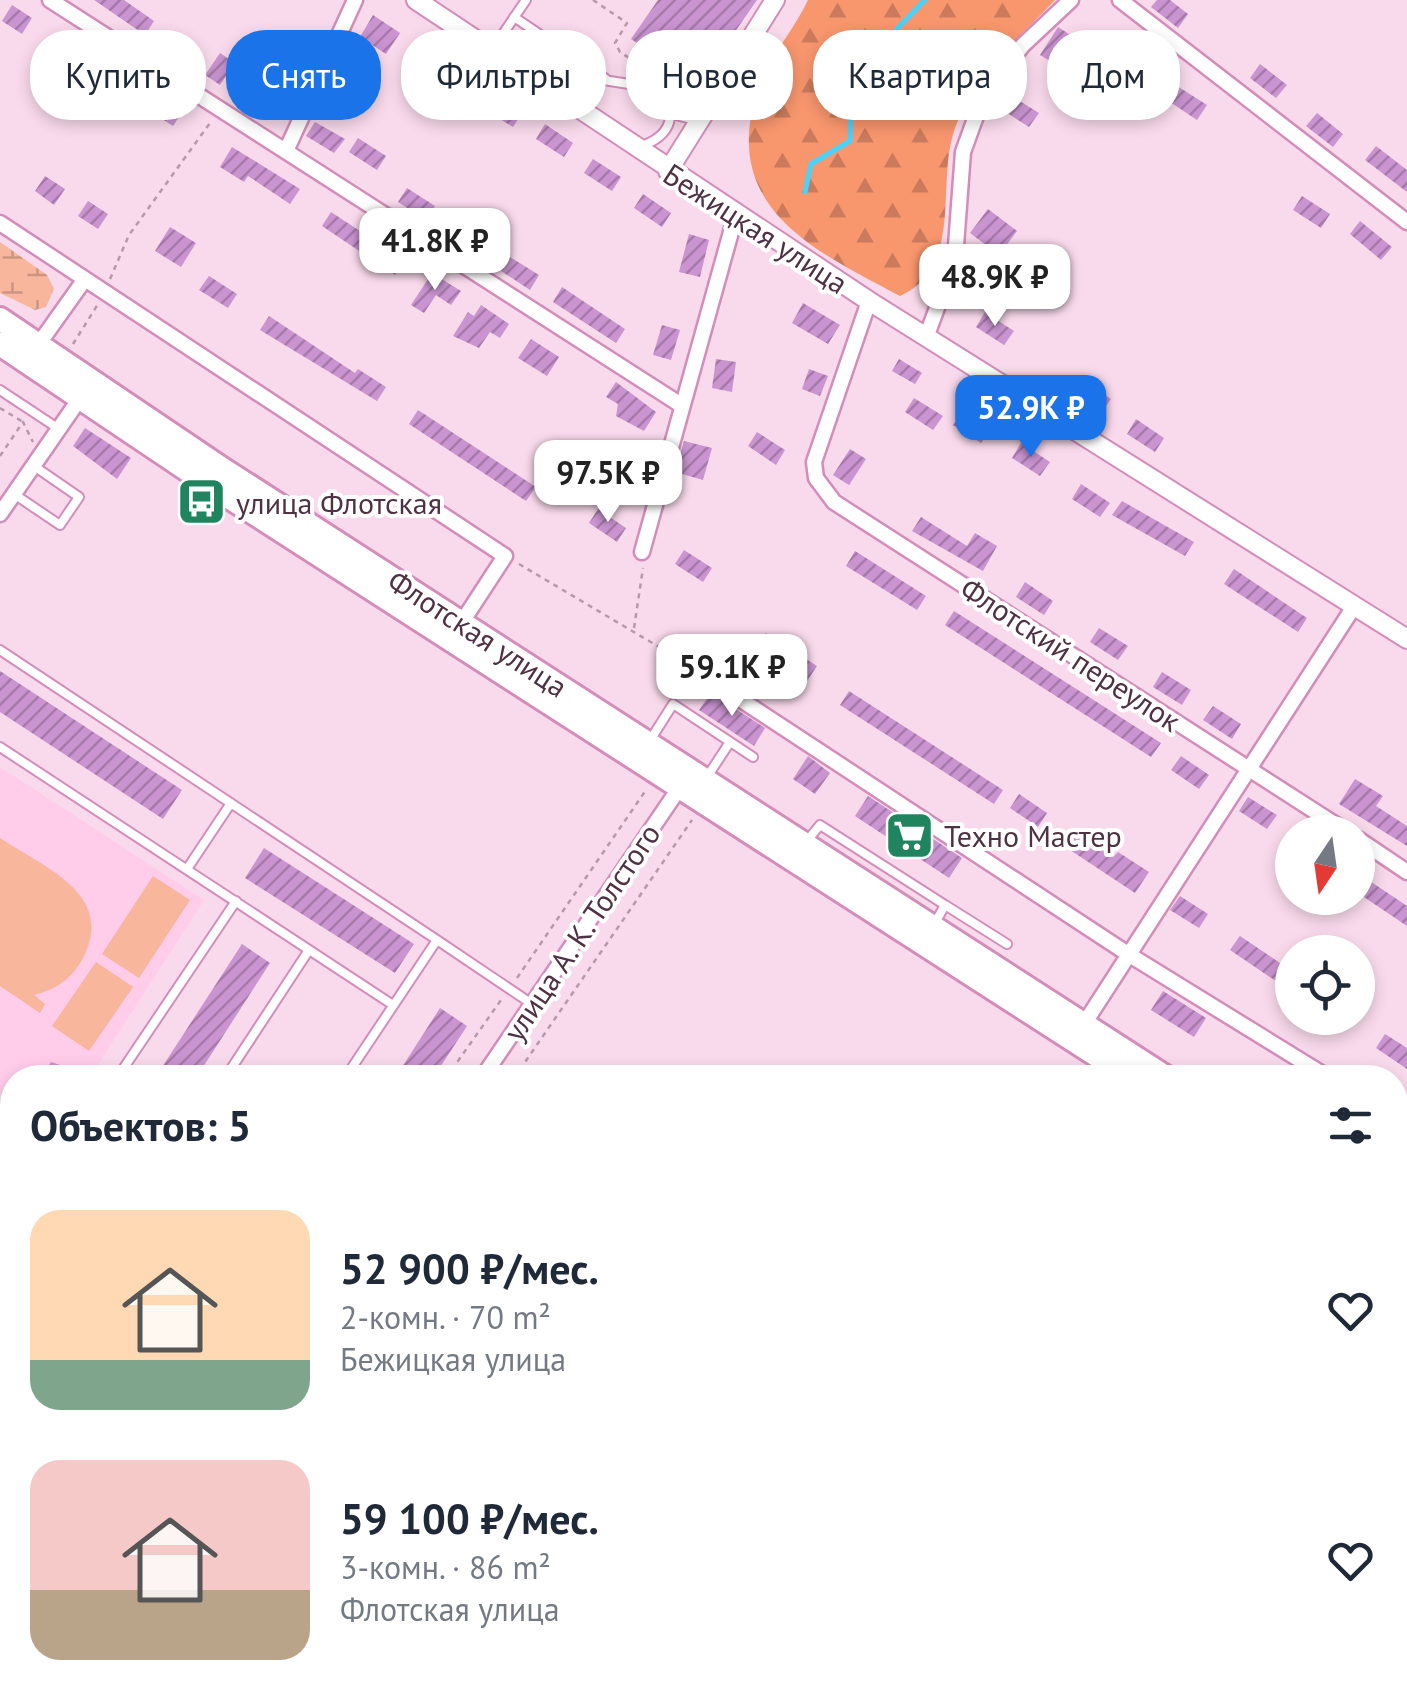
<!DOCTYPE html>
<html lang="ru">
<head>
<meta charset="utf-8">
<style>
  body { margin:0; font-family:"PT Sans",sans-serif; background:#f6f6f7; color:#1f2937; height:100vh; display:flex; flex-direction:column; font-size:38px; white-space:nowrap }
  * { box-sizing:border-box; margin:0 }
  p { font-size:32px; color:#747a83 }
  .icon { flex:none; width:55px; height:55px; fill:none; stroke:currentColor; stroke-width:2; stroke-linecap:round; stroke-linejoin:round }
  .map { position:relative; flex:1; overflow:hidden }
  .side { position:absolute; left:0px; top:1065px; width:1408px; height:642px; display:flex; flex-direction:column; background:#fff; border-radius:40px 40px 0 0; box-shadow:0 5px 15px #0003 }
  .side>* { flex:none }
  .top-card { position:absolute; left:30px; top:30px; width:1348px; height:90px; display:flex; gap:20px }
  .needle { width:65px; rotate:193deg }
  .buttons { position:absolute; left:1275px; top:815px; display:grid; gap:20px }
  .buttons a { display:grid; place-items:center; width:100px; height:100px; border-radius:50%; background:#fff; box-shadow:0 5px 15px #0003; font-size:50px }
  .price { position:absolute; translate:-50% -85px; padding:0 22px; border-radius:20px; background:#fff; color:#222; font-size:32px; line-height:65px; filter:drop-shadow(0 2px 5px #0008) }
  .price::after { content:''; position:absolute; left:50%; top:60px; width:30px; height:22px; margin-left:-15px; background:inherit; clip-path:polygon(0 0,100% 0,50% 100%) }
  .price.selected { background:#1a73e8; color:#fff }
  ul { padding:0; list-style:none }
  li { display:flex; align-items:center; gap:30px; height:250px; padding:0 30px }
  li span { display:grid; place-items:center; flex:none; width:280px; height:200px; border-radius:30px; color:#555 }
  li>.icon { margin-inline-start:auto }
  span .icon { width:120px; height:120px; fill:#fffc; stroke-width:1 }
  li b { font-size:42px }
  h2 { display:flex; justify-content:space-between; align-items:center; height:120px; padding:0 30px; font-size:42px }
  .tag { padding:0 35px; border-radius:40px; background:#fff; box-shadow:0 5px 15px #0003; font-size:35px; line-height:90px }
  .tag.selected { background:#1a73e8; color:#fff }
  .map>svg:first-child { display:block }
  .built { fill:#ffccea }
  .grass { fill:#f8b69c }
  .forest { fill:url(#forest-firs) }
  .wetland { fill:url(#wetland-marsh) }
  .water { fill:#48d2fc }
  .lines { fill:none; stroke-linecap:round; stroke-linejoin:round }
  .stream { stroke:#48d2fc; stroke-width:5 }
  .building { fill:url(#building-hatch) }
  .service-casing { stroke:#d48db9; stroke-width:12 }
  .minor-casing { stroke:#d48db9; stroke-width:19 }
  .tertiary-casing { stroke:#d48db9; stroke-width:22 }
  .primary-casing { stroke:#d48db9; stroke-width:28 }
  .path { stroke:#b798aa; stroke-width:2.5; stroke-dasharray:5 5; stroke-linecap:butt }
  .service { stroke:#fff; stroke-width:8 }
  .minor { stroke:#fff; stroke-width:14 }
  .tertiary { stroke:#fff; stroke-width:18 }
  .primary { stroke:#fff; stroke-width:22 }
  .labels { text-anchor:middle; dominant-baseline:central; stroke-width:8; stroke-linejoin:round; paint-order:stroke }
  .street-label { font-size:30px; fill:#4f3144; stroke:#fff }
  .poi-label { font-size:30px; fill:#4f3144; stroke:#fff; text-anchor:start }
</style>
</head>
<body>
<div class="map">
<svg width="1407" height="1706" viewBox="0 0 1407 1706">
  <defs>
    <pattern id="forest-firs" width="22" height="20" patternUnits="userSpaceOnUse" patternTransform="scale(2.5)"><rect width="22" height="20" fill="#f8966e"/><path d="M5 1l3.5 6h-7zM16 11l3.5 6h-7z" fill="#cb7b5c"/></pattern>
    <pattern id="wetland-marsh" width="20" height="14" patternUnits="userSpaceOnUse" patternTransform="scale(2.5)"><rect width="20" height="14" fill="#f8b69c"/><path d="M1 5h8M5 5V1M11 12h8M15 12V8" fill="none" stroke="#cb9581"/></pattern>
    <pattern id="building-hatch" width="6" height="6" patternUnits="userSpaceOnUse" patternTransform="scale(2.5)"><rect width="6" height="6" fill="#c994d0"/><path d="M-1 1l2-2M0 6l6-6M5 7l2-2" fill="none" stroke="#a679aa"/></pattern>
  </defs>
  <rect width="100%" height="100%" fill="#f9daec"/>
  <path class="built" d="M 0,767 L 204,900 L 90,1077 L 12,1078 L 12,1198 L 0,1217 Z"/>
  <path class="grass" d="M 0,838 C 45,868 116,894 83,958 C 72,979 55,990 34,995 L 45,1004 L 40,1013 L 0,986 Z
    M 153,876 L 190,900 L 139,978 L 102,954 Z
    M 96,962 L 133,987 L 89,1051 L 52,1026 Z"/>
  <path class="forest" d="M 808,0 L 1055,0 C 1019,37 974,79 955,128 C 935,183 965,266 900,296 C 813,250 717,206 759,87 C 770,56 794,30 808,0 Z"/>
  <path class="wetland" d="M 0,242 L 47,275 L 54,289 L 46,307 L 35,310 L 0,293 Z"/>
  <path class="water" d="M 1010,1695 L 1179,1695 L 1204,1706 L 1001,1706 Z"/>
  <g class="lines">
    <path class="stream" d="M 805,192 L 811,164 L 850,141 L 851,98 L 895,73 L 894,32 L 925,0"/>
  </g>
  <path class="building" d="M 94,0 L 124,0 L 154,21 L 145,35 Z
    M 658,0 L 757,0 L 725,46 L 714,39 L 687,77 L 631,39 Z
    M 1157,0 L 1170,0 L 1188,14 L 1178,28 L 1151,7 Z
    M 12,5 L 32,18 L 22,34 L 2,21 Z
    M 373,15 L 400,33 L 386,54 L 360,37 Z
    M 1058,27 L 1089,47 L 1070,73 L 1040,55 Z
    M 61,34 L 81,47 L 71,63 L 51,49 Z
    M 1119,49 L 1207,105 L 1197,120 L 1164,98 L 1157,108 L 1138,95 L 1145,86 L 1110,63 Z
    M 425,51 L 453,69 L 444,84 L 415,65 Z
    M 220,53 L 235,63 L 220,85 L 205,75 Z
    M 1260,64 L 1287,85 L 1276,98 L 1250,78 Z
    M 263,70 L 287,86 L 267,115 L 244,99 Z
    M 113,76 L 133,89 L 123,104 L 103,92 Z
    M 154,93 L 182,112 L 173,126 L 145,108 Z
    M 493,95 L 522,113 L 513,127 L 484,109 Z
    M 1010,95 L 1039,113 L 1029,127 L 1001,109 Z
    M 1317,113 L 1343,134 L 1333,147 L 1306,126 Z
    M 315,122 L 345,139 L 334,153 L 306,136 Z
    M 545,124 L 573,143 L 564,157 L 536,139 Z
    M 358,138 L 386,156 L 377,170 L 349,152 Z
    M 1376,146 L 1407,170 L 1407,192 L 1365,160 Z
    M 232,147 L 300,189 L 290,204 L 248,176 L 244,182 L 220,167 Z
    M 593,159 L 621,177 L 612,191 L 584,173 Z
    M 45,176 L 65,189 L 54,205 L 35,191 Z
    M 407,188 L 435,206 L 426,220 L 398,202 Z
    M 643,194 L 671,213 L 662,227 L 634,208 Z
    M 1302,196 L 1330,214 L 1321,228 L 1293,210 Z
    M 88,201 L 108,214 L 98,229 L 78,216 Z
    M 988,209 L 1017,231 L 999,255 L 970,233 Z
    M 331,212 L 404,260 L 395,275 L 322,226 Z
    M 458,220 L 487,238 L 478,252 L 449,234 Z
    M 1360,221 L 1392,247 L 1381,260 L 1350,234 Z
    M 170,227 L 196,243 L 181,267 L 155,251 Z
    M 689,234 L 709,240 L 700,277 L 679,272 Z
    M 510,257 L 539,275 L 530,290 L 501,271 Z
    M 432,273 L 461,291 L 451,305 L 436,295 L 424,313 L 411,305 Z
    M 209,276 L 237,294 L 228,308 L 199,290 Z
    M 562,287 L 625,329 L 616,343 L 553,302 Z
    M 803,303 L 840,325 L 828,344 L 792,323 Z
    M 481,305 L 509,324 L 500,338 L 490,332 L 479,348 L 453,336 L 468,312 L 474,316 Z
    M 985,312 L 1014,331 L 1004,345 L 976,327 Z
    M 269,316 L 355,373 L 358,369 L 386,387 L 377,401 L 260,330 Z
    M 662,325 L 680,330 L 671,360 L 653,355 Z
    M 531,339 L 559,357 L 547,376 L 518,358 Z
    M 716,359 L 736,362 L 732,392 L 712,388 Z
    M 899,359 L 922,373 L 915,384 L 892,371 Z
    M 809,369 L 828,376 L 820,396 L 802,389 Z
    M 1082,380 L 1111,399 L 1101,413 L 1073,394 Z
    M 616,382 L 656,412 L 644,431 L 616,416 L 618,404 L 606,397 Z
    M 914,398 L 943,416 L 933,430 L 905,412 Z
    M 418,410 L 536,487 L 526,501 L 409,424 Z
    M 962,411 L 990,429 L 981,443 L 953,425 Z
    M 1136,419 L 1164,438 L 1155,452 L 1127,434 Z
    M 85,428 L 131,458 L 117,479 L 73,446 Z
    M 757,432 L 785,450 L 776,465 L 748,446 Z
    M 684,441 L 712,448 L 703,480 L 675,472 Z
    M 1021,443 L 1050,462 L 1040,476 L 1012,458 Z
    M 850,449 L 866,459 L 849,485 L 833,475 Z
    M 609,459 L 638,477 L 628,492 L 600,473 Z
    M 1081,484 L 1110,503 L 1100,517 L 1072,499 Z
    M 1122,501 L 1194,542 L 1185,556 L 1112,515 Z
    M 598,509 L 626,528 L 617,542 L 589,523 Z
    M 921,517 L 967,546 L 975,533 L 997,546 L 983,571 L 912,531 Z
    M 684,550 L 712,568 L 703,582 L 675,564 Z
    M 855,551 L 926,596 L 917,610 L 846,566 Z
    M 1234,569 L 1307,618 L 1298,632 L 1224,584 Z
    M 1025,582 L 1053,601 L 1044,615 L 1016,597 Z
    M 954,611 L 1161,743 L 1151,757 L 945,625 Z
    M 1099,628 L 1128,646 L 1118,660 L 1090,642 Z
    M 766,633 L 817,666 L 807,681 L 768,655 L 761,665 L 750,657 Z
    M 0,671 L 182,790 L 163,819 L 0,712 Z
    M 1162,672 L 1191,690 L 1182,705 L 1153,687 Z
    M 849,691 L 1003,790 L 994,804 L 840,705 Z
    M 711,693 L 765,728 L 754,746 L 699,710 Z
    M 1213,706 L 1241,724 L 1232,739 L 1203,720 Z
    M 808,756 L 830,773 L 815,794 L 793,779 Z
    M 1181,756 L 1209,775 L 1199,789 L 1171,770 Z
    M 1355,779 L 1383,796 L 1376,806 L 1407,826 L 1407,846 L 1339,804 Z
    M 1019,794 L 1047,813 L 1038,827 L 1010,808 Z
    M 868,796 L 962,858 L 949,878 L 855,816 Z
    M 1248,797 L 1277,815 L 1267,829 L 1239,811 Z
    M 1070,829 L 1113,857 L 1118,852 L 1149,872 L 1135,893 L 1061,844 Z
    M 264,848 L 414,944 L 395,973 L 245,878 Z
    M 1358,873 L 1407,906 L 1407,926 L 1358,893 Z
    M 1180,896 L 1208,914 L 1199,928 L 1170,910 Z
    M 1240,936 L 1292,971 L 1292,992 L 1230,950 Z
    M 242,944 L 270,963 L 196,1078 L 155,1078 Z
    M 1163,991 L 1206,1018 L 1194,1037 L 1151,1010 Z
    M 440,1008 L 467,1026 L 433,1078 L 395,1078 Z
    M 1385,1034 L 1407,1048 L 1407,1069 L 1376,1048 Z
    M 51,1062 L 75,1070 L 75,1078 L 40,1078 Z"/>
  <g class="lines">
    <defs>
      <path id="service" d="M 514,17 L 606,79
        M 492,50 L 526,0
        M 528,68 L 654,88 C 681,112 672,136 639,147
        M 672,114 L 700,121
        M 0,390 L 59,429
        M 14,494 L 60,525 L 79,497 L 34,466
        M 0,650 L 437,940
        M 649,742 L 673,704 L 753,757
        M 0,747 L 393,1005
        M 707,777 L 730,742
        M 806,842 L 820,825 L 945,905
        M 187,869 L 231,803
        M 935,923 L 945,905 L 1007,944
        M 117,1078 L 236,901
        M 225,1078 L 309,950
        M 345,1078 L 437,940 L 532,1004
        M 0,1251 L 12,1233
        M 0,1316 L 11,1291"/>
      <path id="minor" d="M 50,0 L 681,405
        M 1120,0 L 1407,222
        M 286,151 L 355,0
        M 0,223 L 505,556 L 462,622
        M 869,301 L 814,462 L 816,478 L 834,502 L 1347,832
        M 927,335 L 955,259 L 963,152 L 984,94 L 1023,45 L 1071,0
        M 38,345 L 85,279
        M 0,514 L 85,391
        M 642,552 L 736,214
        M 688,665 L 1128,954 L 1329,1078
        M 1358,839 L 1407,872
        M 1084,1024 L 1355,605
        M 482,1078 L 680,787
        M 1395,1118 L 1407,1126
        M 0,1402 L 12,1407
        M 0,1417 L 12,1422
        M 632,1695 L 657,1706
        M 671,1695 L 696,1706
        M 152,1706 L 155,1695"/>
      <path id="tertiary" d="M 416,0 L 869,301 L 1407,639
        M 668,171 L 775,0"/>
      <path id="primary" d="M 0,319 L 221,468 L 1167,1078
        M 0,344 L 204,481 L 1132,1078
        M 1395,1222 L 1407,1230
        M 1395,1243 L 1407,1251"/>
    </defs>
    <use href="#service" class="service-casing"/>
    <use href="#minor" class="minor-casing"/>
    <use href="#tertiary" class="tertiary-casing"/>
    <use href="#primary" class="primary-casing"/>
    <path class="path" d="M 593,0 L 627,23 L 615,43 L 620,52 L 657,76
      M 668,83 L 694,101
      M 110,279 L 129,235 L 210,123
      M 73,344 L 98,304
      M 0,408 L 23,422
      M 0,456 L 23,422 L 33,442
      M 519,564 L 676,657
      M 634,628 L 643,568
      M 517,978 L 646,790
      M 446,1078 L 501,1000
      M 514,1078 L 692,820
      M 0,1381 L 12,1387
      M 0,1440 L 12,1445
      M 577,1695 L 601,1706
      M 714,1695 L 739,1706
      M 125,1706 L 128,1695
      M 178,1706 L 181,1695"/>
    <use href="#service" class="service"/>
    <use href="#minor" class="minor"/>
    <use href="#tertiary" class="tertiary"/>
    <use href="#primary" class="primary"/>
  </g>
  <defs>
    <symbol id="bus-square" viewBox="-11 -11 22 22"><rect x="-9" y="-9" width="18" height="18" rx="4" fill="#20845e" stroke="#fff"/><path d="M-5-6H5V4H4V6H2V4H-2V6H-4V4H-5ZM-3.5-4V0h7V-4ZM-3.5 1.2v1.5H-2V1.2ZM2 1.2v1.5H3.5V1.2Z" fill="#fff"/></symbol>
    <symbol id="supermarket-square" viewBox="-11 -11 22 22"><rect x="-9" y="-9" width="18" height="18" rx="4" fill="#20845e" stroke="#fff"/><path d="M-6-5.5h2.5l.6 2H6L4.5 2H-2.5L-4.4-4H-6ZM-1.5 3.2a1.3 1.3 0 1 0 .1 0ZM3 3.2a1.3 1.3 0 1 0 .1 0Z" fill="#fff"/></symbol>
  </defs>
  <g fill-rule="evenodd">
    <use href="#bus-square" x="174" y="474" width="55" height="55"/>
    <use href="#supermarket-square" x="882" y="808" width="55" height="55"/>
  </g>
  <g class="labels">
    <g class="street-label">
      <text transform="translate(756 228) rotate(33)">Бежицкая улица</text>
      <text transform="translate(478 633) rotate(33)">Флотская улица</text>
      <text transform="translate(1071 654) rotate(33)">Флотский переулок</text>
      <text transform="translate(581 932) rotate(-56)">улица А. К. Толстого</text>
    </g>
    <g class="poi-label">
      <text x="236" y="502">улица Флотская</text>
      <text x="944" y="835">Техно Мастер</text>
    </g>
  </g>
</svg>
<div class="buttons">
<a><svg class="needle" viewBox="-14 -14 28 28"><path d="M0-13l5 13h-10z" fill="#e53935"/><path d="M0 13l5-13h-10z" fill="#747a83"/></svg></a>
<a><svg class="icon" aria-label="locate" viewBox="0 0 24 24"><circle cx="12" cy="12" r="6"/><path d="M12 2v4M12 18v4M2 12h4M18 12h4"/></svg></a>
</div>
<b class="price" style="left:435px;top:293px">41.8K ₽</b>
<b class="price" style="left:995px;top:329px">48.9K ₽</b>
<b class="price selected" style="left:1031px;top:460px">52.9K ₽</b>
<b class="price" style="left:608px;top:525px">97.5K ₽</b>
<b class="price" style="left:732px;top:719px">59.1K ₽</b>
<div class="top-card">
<a class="tag">Купить</a>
<a class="tag selected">Снять</a>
<a class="tag">Фильтры</a>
<a class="tag">Новое</a>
<a class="tag">Квартира</a>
<a class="tag">Дом</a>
</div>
<section class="side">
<h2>Объектов: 5<svg class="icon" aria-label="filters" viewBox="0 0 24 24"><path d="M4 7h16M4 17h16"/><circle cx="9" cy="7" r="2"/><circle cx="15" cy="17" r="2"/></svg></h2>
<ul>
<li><span style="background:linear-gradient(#ffd9b3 75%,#7fa58c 0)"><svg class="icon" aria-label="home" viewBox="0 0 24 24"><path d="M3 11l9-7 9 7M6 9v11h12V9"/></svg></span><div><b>52 900 ₽/мес.</b><p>2-комн. · 70 m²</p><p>Бежицкая улица</p></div><svg class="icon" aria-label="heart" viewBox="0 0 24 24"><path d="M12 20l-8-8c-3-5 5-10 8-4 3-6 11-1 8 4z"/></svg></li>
<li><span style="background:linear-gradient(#f6c9c9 65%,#b9a48a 0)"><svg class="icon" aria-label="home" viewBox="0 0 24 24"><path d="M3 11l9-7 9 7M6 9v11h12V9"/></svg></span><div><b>59 100 ₽/мес.</b><p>3-комн. · 86 m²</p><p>Флотская улица</p></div><svg class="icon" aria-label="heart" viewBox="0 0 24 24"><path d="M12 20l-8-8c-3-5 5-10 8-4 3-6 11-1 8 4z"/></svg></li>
</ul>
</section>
</div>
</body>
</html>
